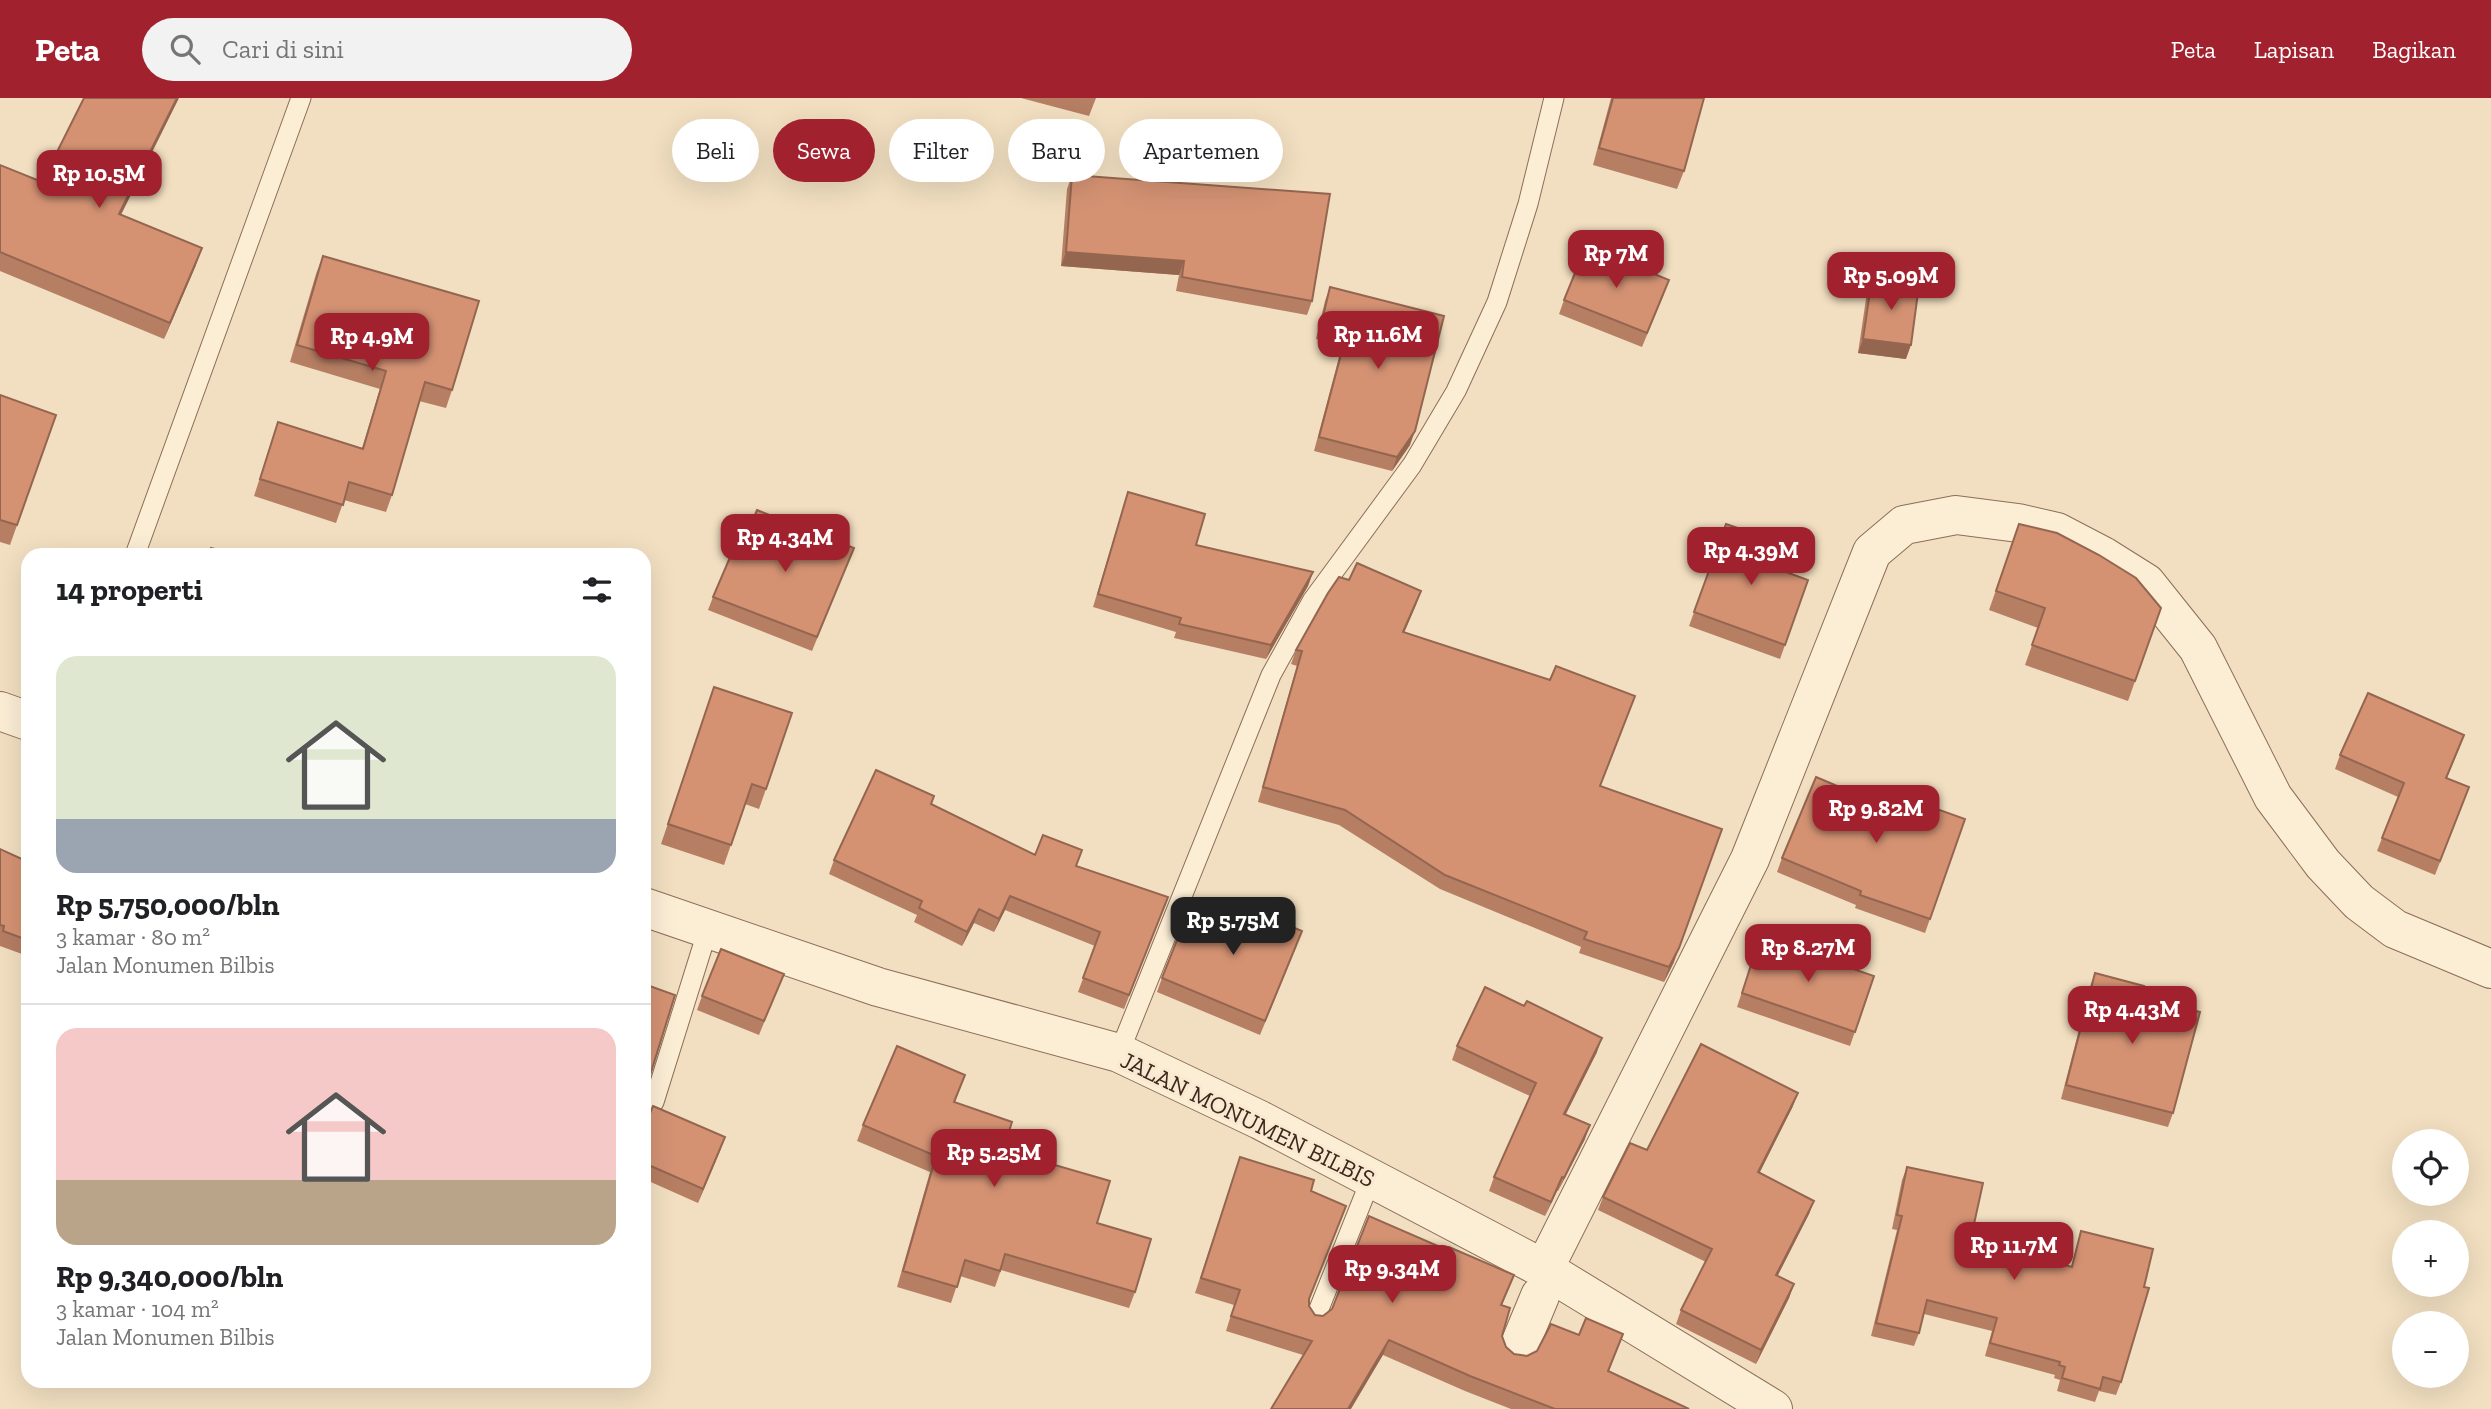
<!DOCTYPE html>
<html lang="id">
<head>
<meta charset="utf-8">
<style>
  body { margin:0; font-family:"Zilla Slab",serif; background:#f2f2f2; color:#202124; height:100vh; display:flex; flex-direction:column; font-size:26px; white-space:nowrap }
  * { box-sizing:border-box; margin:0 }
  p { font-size:23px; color:#757577 }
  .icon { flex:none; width:38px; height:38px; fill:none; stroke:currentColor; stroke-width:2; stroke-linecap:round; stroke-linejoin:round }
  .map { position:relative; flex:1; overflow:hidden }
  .side { position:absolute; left:21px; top:450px; width:630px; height:840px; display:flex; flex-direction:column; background:#fff; border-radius:21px; box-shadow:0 7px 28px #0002 }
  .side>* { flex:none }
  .guide { position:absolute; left:672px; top:21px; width:665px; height:63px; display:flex; gap:14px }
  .buttons { position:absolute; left:2392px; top:1031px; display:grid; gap:14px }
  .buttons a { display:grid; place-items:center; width:77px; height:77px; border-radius:50%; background:#fff; box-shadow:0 7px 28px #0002; font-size:35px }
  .price { position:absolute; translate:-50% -60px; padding:0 16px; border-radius:14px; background:#a2212e; color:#fff; font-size:23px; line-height:46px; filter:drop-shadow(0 2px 4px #0008) }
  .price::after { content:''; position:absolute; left:50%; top:42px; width:21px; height:16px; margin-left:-10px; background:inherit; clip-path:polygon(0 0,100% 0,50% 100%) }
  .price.selected { background:#222; color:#fff }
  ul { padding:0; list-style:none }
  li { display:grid; align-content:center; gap:14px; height:371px; padding:0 35px }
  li+li { border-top:2px solid #e0e0e0 }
  li span { display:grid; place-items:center; height:217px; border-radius:21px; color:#555 }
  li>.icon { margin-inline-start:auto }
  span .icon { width:126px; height:126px; fill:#fffc; stroke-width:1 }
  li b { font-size:30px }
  h2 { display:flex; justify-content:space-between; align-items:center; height:84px; padding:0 35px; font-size:30px }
  .chip { padding:0 24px; border-radius:32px; background:#fff; box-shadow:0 7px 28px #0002; font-size:24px; line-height:63px }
  .chip.selected { background:#a2212e; color:#fff }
  header { display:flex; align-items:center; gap:42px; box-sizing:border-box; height:98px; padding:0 35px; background:#a2212e; color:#fff }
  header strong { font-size:33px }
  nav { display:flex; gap:38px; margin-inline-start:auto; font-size:24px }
  .search { width:490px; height:63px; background:#f2f2f2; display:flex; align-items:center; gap:18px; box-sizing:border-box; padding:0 24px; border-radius:38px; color:#757577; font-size:26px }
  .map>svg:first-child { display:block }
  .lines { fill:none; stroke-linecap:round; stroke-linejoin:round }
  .service-casing { stroke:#8d6e57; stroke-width:21 }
  .minor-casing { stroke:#8d6e57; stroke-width:40 }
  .service { stroke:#fcedd5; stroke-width:19 }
  .minor { stroke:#fcedd5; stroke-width:38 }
  .wall { fill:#b67e63 }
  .shaded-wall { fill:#946650 }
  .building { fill:#d49273; stroke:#946650; stroke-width:2 }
  .labels { text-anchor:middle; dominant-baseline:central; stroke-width:6; stroke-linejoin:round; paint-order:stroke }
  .street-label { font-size:24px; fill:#3c281c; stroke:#f9e9d1 }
</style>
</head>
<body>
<header>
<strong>Peta</strong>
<div class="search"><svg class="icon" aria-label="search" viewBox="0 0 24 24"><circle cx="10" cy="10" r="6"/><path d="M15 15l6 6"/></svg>Cari di sini</div>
<nav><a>Peta</a><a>Lapisan</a><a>Bagikan</a></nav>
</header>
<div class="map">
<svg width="2491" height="1311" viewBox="0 0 2491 1311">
  <rect width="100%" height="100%" fill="#f2dfc1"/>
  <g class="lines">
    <defs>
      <path id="service" d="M 135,457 L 301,0
        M 1119,955 L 1271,577 L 1312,503 L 1412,367 L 1456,293 L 1497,204 L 1528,106 L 1554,0
        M 654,1004 L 708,831
        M 1315,1221 L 1371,1081"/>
      <path id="minor" d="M 0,613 L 28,623
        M 644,809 L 878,889 L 1119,955 L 1260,1022 L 1544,1171 L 1773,1311
        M 1544,1171 L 1750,761 L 1872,454 L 1904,427 L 1956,417 L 2018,425 L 2057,434 L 2103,458 L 2146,485 L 2198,550 L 2273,699 L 2323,766 L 2359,804 L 2395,831 L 2491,871
        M 1518,1251 L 1540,1198"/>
    </defs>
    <use href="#service" class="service-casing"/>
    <use href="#minor" class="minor-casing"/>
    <use href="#service" class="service"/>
    <use href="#minor" class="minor"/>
  </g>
  <path class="wall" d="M 1021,0 L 1096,0 L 1089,18 Z
    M 1611,0 L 1704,0 L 1684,73 L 1677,91 L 1593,67 Z
    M 0,67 L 121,117 L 196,167 L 164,241 L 0,173 Z
    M 1072,77 L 1312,203 L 1307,217 L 1176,193 L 1179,177 L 1061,168 L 1067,91 Z
    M 323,158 L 452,292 L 446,310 L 419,303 L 392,397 L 386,414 L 344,402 L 336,425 L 254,398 L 278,324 L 362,350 L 380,291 L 290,264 L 316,176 Z
    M 1872,180 L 1906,261 L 1858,255 L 1867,194 Z
    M 1330,189 L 1410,347 L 1392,373 L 1314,353 L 1342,248 L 1316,241 L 1325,203 Z
    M 1664,196 L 1642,249 L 1559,216 L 1564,202 Z
    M 0,297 L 56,317 L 10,447 L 0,444 Z
    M 1128,394 L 1196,447 L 1313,474 L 1308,488 L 1266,561 L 1174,540 L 1176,534 L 1093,509 Z
    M 1726,426 L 1770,468 L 1808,482 L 1780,561 L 1689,528 Z
    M 2019,426 L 2161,510 L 2128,603 L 2025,567 L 2038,530 L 1989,512 Z
    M 854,450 L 812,553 L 708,512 L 713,499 Z
    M 1349,482 L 1421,493 L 1404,534 L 1601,688 L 1674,864 L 1664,884 L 1579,855 L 1581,849 L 1440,791 L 1339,727 L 1258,704 L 1297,568 L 1291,566 L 1296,552 Z
    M 714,589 L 766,691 L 759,711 L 745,706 L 724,767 L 661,746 Z
    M 2464,637 L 2447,680 L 2464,703 L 2435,777 L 2377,753 L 2398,699 L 2335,671 L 2340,657 Z
    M 934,698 L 931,706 L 1035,757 L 1076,768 L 1168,799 L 1124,911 L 1078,894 L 1095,848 L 1005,812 L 994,834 L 974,825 L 962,848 L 914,824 L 917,817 L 829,776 L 834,762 Z
    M 1965,721 L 1925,835 L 1855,810 L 1856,807 L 1777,774 L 1782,760 Z
    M 28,746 L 28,841 L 22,856 L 0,848 L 0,752 L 23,761 Z
    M 1760,839 L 1874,878 L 1850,948 L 1737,909 Z
    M 1297,847 L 1260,937 L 1157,894 L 1162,880 Z
    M 2095,875 L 2141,899 L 2173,1015 L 2168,1029 L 2061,1001 L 2090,889 Z
    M 784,876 L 759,937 L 697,912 L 702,898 Z
    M 1457,948 L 1597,954 L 1565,1017 L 1585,1041 L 1558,1093 L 1557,1093 L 1545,1118 L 1489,1093 L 1494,1079 L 1530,998 L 1452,962 Z
    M 959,993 L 955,1004 L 1003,1052 L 1097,1125 L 1135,1194 L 1129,1210 L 1001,1172 L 995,1189 L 960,1178 L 951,1205 L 897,1189 L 930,1074 L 857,1043 L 863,1027 Z
    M 1793,1008 L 1759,1075 L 1814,1103 L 1809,1116 L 1777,1178 L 1794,1186 L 1789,1200 L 1756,1266 L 1676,1226 L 1681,1212 L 1706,1164 L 1598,1112 L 1603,1099 L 1647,1052 Z
    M 644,1030 L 725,1039 L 698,1105 L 644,1081 Z
    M 1240,1059 L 1311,1093 L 1309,1208 L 1315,1217 L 1323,1218 L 1447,1152 L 1514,1177 L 1502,1207 L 1502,1238 L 1506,1249 L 1514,1256 L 1527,1258 L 1579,1237 L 1623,1236 L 1609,1273 L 1689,1311 L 1511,1311 L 1465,1293 L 1383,1257 L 1303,1257 L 1226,1233 L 1234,1207 L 1195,1195 Z
    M 1907,1069 L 2002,1150 L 2071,1169 L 2081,1133 L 2121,1284 L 2116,1297 L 2099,1293 L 2095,1304 L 2057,1293 L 2060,1282 L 2054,1280 L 2055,1277 L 1985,1258 L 1992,1233 L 1924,1216 L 1919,1235 L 1914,1248 L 1871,1238 L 1897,1132 L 1892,1131 L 1902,1082 Z"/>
  <path class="shaded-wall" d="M 177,0 L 179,0 L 113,133 L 119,116 Z
    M 202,150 L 196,167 L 164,241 L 170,225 Z
    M 1066,154 L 1184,163 L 1179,177 L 1061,168 Z
    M 1863,241 L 1911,247 L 1906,261 L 1858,255 Z
    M 1415,333 L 1410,347 L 1392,373 L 1397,359 Z
    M 1313,474 L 1308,488 L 1266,561 L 1271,547 Z
    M 1421,493 L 1416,507 L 1398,549 L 1403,534 Z
    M 2464,637 L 2459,651 L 2441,693 L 2446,680 Z
    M 1722,731 L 1674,864 L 1664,884 L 1669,869 Z
    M 1010,798 L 1005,812 L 994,834 L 999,821 Z
    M 979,811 L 974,825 L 962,848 L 967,834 Z
    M 1602,940 L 1597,954 L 1559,1030 L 1564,1016 Z
    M 1798,995 L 1793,1008 L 1753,1088 L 1758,1074 Z
    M 1590,1027 L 1585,1041 L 1558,1093 L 1564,1080 Z
    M 725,1039 L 720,1053 L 698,1105 L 703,1091 Z
    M 1562,1079 L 1557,1093 L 1545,1118 L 1551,1104 Z
    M 1814,1103 L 1809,1116 L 1771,1191 L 1776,1177 Z
    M 1794,1186 L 1789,1200 L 1756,1266 L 1761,1252 Z
    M 1389,1242 L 1383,1257 L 1351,1311 L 1348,1311 Z"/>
  <path class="building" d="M 84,0 L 177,0 L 119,116 L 202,150 L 170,225 L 0,154 L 0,67 L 42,84 Z
    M 1613,0 L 1704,0 L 1684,73 L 1599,50 Z
    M 1072,77 L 1330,96 L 1312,203 L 1182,179 L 1184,163 L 1066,154 Z
    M 1586,148 L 1669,182 L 1647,235 L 1564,202 Z
    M 323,158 L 479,203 L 452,292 L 425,284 L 392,397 L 349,384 L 343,407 L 260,381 L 278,324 L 363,351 L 386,273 L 297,247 Z
    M 1872,180 L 1919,187 L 1911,247 L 1863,241 Z
    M 1330,189 L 1444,218 L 1415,333 L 1397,359 L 1319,339 L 1347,234 L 1321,227 Z
    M 0,297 L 56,317 L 17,427 L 0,422 Z
    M 1128,394 L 1205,416 L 1196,447 L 1313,474 L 1271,547 L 1179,526 L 1181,520 L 1098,496 Z
    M 757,412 L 854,450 L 817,539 L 713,499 L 734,450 L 740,452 Z
    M 1726,426 L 1779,444 L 1770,468 L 1808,482 L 1785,547 L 1694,514 Z
    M 2019,426 L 2057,435 L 2099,457 L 2136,480 L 2161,510 L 2135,583 L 2032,547 L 2045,510 L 1996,493 Z
    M 211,450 L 240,457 L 209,457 Z
    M 1357,465 L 1421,493 L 1403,534 L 1550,582 L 1556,568 L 1635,598 L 1600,688 L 1722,731 L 1679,850 L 1669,869 L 1584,841 L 1587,834 L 1445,777 L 1345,712 L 1263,689 L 1302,553 L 1296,552 L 1328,495 L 1339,479 L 1349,482 Z
    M 714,589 L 792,615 L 766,691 L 752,686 L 731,747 L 668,726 Z
    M 2368,595 L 2464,637 L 2446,680 L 2469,689 L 2440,763 L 2382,740 L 2404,685 L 2340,657 Z
    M 876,672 L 934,698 L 931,706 L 1035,757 L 1043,737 L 1082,752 L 1076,768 L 1168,799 L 1129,897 L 1083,880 L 1100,834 L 1010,798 L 999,821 L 979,811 L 967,834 L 919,810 L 922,803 L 834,762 Z
    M 1816,679 L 1877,705 L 1881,691 L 1965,721 L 1930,821 L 1860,797 L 1861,793 L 1782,760 Z
    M 28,749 L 28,839 L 27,842 L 3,833 L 4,828 L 0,827 L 0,751 L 24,762 Z
    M 1227,802 L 1302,833 L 1265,923 L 1162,880 L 1191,807 L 1221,817 Z
    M 1760,839 L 1874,878 L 1855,934 L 1742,895 Z
    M 721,851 L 784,876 L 764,923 L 702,898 Z
    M 2095,875 L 2144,888 L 2141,899 L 2200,914 L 2173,1015 L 2066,987 Z
    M 644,886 L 675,897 L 647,987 L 644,986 Z
    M 1485,889 L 1524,908 L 1527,903 L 1602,940 L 1564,1016 L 1590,1027 L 1564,1080 L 1562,1079 L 1551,1104 L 1494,1079 L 1536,985 L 1457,948 Z
    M 1701,946 L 1798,995 L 1758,1074 L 1814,1103 L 1776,1177 L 1794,1186 L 1761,1252 L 1681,1212 L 1712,1151 L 1603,1099 L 1630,1045 L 1647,1052 Z
    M 897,948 L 965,977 L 954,1004 L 1012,1024 L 1003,1052 L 1110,1083 L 1097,1125 L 1151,1141 L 1135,1194 L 1005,1156 L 1000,1173 L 965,1162 L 957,1189 L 903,1173 L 936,1058 L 863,1027 Z
    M 653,1008 L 725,1039 L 703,1091 L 644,1065 L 644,1030 Z
    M 1240,1059 L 1314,1082 L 1311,1093 L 1346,1108 L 1309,1201 L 1309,1208 L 1315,1217 L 1323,1218 L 1332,1211 L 1369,1118 L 1447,1152 L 1449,1149 L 1514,1177 L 1501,1207 L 1510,1210 L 1502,1238 L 1506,1249 L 1514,1256 L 1527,1258 L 1537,1253 L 1551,1226 L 1579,1237 L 1586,1220 L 1623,1236 L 1608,1273 L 1689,1311 L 1555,1311 L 1470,1278 L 1389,1242 L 1348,1311 L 1271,1311 L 1312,1243 L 1231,1218 L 1240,1192 L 1201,1180 Z
    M 1907,1069 L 1983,1085 L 1974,1126 L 2007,1134 L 2002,1150 L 2072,1169 L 2081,1133 L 2153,1151 L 2144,1189 L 2149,1190 L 2121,1284 L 2103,1279 L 2100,1291 L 2062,1280 L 2065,1269 L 2059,1267 L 2060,1264 L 1990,1245 L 1997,1220 L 1927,1202 L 1919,1235 L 1876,1225 L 1902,1118 L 1897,1117 Z"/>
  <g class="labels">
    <g class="street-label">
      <text transform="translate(1248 1021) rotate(26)">JALAN MONUMEN BILBIS</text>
    </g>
  </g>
</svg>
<div class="buttons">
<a><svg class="icon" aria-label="locate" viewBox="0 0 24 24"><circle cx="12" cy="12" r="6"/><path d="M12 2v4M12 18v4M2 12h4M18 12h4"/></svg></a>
<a>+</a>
<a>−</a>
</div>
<b class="price" style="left:99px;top:112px">Rp 10.5M</b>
<b class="price" style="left:1616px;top:192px">Rp 7M</b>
<b class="price" style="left:1891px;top:214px">Rp 5.09M</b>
<b class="price" style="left:1378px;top:273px">Rp 11.6M</b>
<b class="price" style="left:372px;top:275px">Rp 4.9M</b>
<b class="price" style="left:785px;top:476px">Rp 4.34M</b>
<b class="price" style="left:1751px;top:489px">Rp 4.39M</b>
<b class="price" style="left:1876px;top:747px">Rp 9.82M</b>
<b class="price selected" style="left:1233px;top:859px">Rp 5.75M</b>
<b class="price" style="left:1808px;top:886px">Rp 8.27M</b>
<b class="price" style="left:2132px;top:948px">Rp 4.43M</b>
<b class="price" style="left:994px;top:1091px">Rp 5.25M</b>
<b class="price" style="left:2014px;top:1184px">Rp 11.7M</b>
<b class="price" style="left:1392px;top:1207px">Rp 9.34M</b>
<div class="guide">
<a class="chip">Beli</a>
<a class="chip selected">Sewa</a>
<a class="chip">Filter</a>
<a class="chip">Baru</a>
<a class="chip">Apartemen</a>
</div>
<section class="side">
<h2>14 properti<svg class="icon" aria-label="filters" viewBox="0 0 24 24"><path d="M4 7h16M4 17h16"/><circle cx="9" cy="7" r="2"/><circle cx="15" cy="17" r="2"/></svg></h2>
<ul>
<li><span style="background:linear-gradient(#dfe7d0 75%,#9aa5b1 0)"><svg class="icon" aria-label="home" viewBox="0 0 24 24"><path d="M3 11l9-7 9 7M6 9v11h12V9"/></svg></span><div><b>Rp 5,750,000/bln</b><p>3 kamar · 80 m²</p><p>Jalan Monumen Bilbis</p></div></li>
<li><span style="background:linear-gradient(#f6c9c9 70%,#b9a48a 0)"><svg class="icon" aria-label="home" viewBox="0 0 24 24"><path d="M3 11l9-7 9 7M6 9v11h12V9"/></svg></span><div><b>Rp 9,340,000/bln</b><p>3 kamar · 104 m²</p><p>Jalan Monumen Bilbis</p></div></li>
</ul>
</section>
</div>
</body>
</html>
